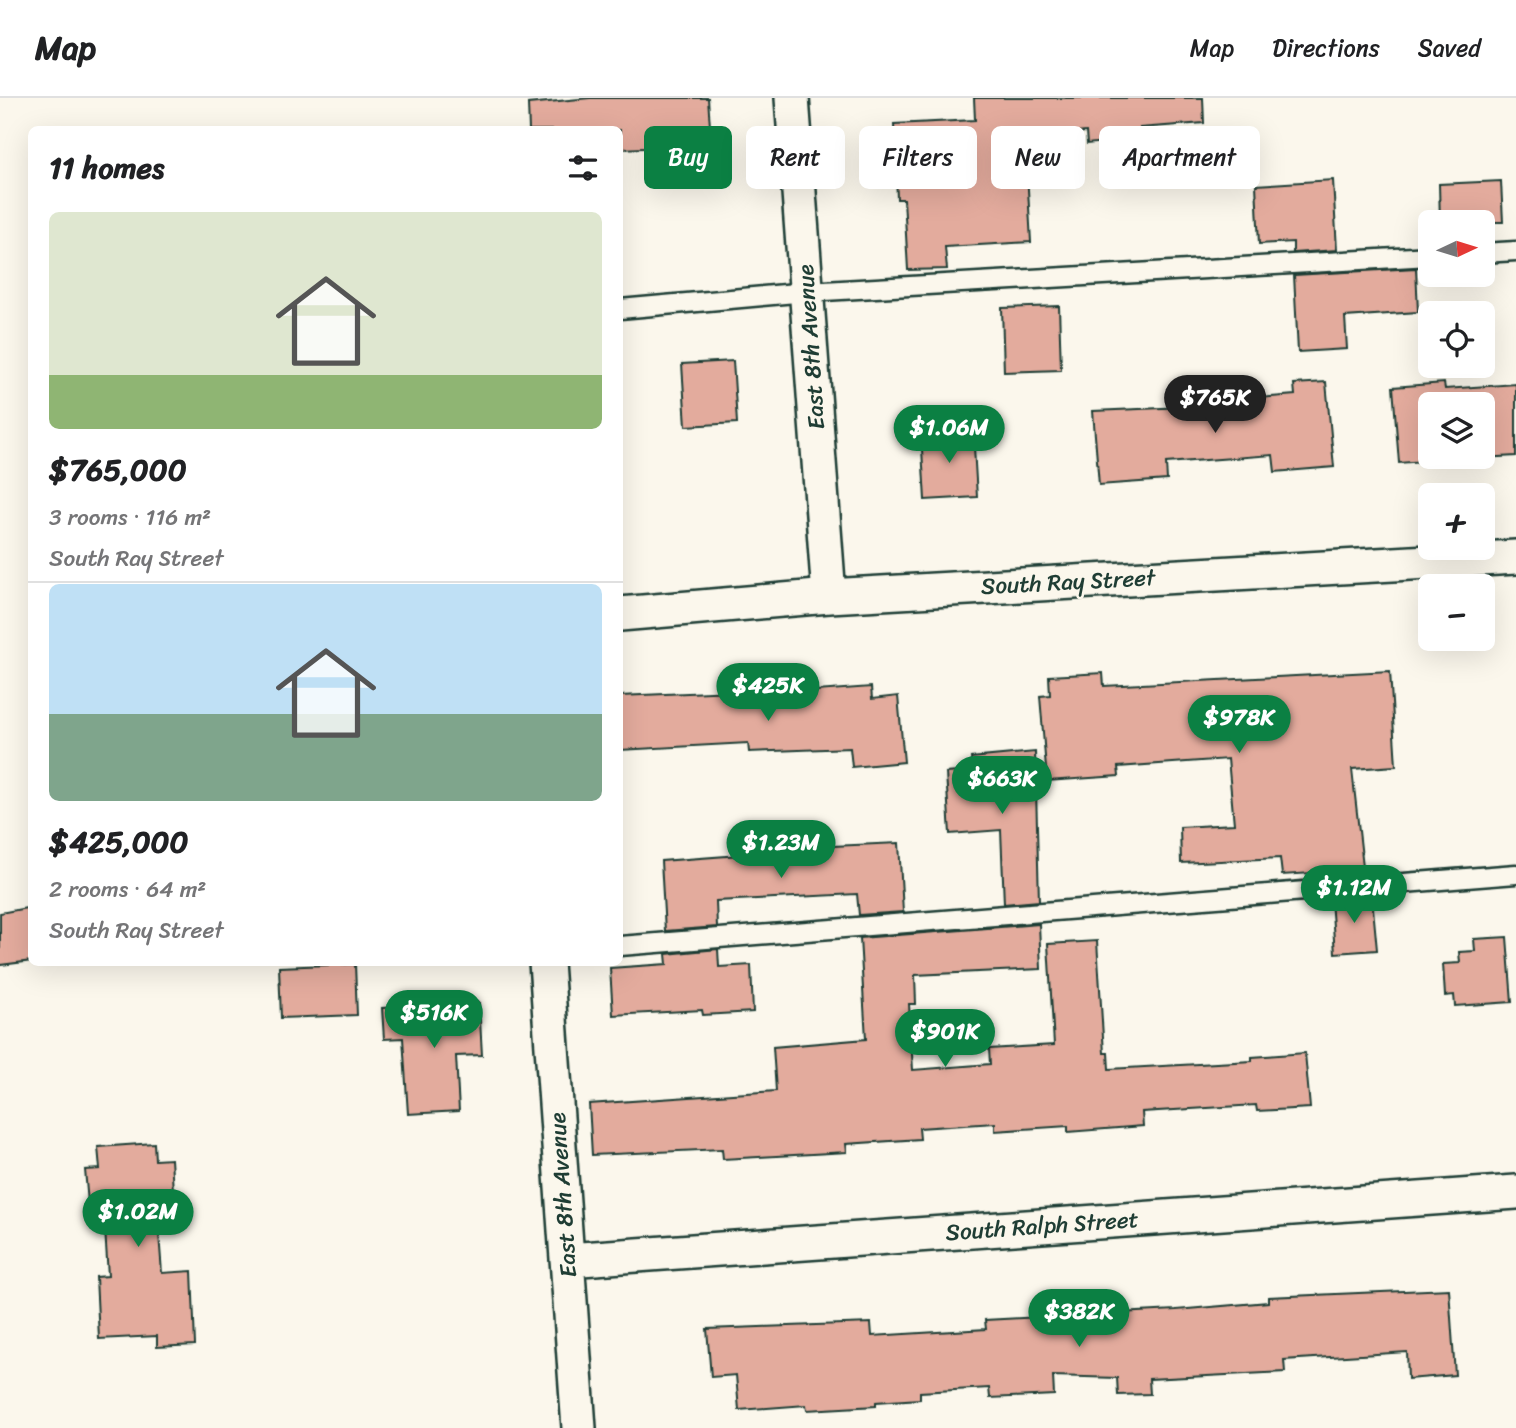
<!DOCTYPE html>
<html lang="en">
<head>
<meta charset="utf-8">
<style>
  body { margin:0; font-family:Sriracha,sans-serif; background:#f2f2f2; color:#202124; height:100vh; display:flex; flex-direction:column; font-size:26px; white-space:nowrap }
  * { box-sizing:border-box; margin:0 }
  p { font-size:23px; color:#757577 }
  .icon { flex:none; width:38px; height:38px; fill:none; stroke:currentColor; stroke-width:2; stroke-linecap:round; stroke-linejoin:round }
  .map { position:relative; flex:1; overflow:hidden }
  .sheet { position:absolute; left:28px; top:28px; width:595px; height:840px; display:flex; flex-direction:column; background:#fff; border-radius:10px; box-shadow:0 7px 28px #0002 }
  .sheet>* { flex:none }
  .banner { position:absolute; left:644px; top:28px; width:665px; height:63px; display:flex; gap:14px }
  .needle { width:46px; rotate:86deg }
  .buttons { position:absolute; left:1418px; top:112px; display:grid; gap:14px }
  .buttons a { display:grid; place-items:center; width:77px; height:77px; border-radius:10px; background:#fff; box-shadow:0 7px 28px #0002; font-size:35px }
  .price { position:absolute; translate:-50% -60px; padding:0 16px; border-radius:24px; background:#0b8043; color:#fff; font-size:23px; line-height:46px; filter:drop-shadow(0 2px 4px #0008) }
  .price::after { content:''; position:absolute; left:50%; top:42px; width:21px; height:16px; margin-left:-10px; background:inherit; clip-path:polygon(0 0,100% 0,50% 100%) }
  .price.current { background:#222; color:#fff }
  ul { padding:0; list-style:none }
  li { display:grid; align-content:center; gap:14px; height:371px; padding:0 21px }
  li+li { border-top:2px solid #e0e0e0 }
  li span { display:grid; place-items:center; height:217px; border-radius:10px; color:#555 }
  li>.icon { margin-inline-start:auto }
  span .icon { width:126px; height:126px; fill:#fffc; stroke-width:1 }
  li b { font-size:30px }
  h2 { display:flex; justify-content:space-between; align-items:center; height:84px; padding:0 21px; font-size:30px }
  .tag { padding:0 24px; border-radius:10px; background:#fff; box-shadow:0 7px 28px #0002; font-size:24px; line-height:63px }
  .tag.current { background:#0b8043; color:#fff }
  header { display:flex; align-items:center; gap:42px; box-sizing:border-box; height:98px; padding:0 35px; background:#fff; border-bottom:2px solid #e0e0e0 }
  header strong { font-size:33px }
  nav { display:flex; gap:38px; margin-inline-start:auto; font-size:24px }
  .map>svg:first-child { display:block }
  .building { fill:#e3ab9d; stroke:#1f3d34; stroke-width:2 }
  .lines { fill:none; stroke-linecap:round; stroke-linejoin:round }
  .service-casing { stroke:#1f3d34; stroke-width:23 }
  .minor-casing { stroke:#1f3d34; stroke-width:38 }
  .service { stroke:#fbf7ec; stroke-width:18 }
  .minor { stroke:#fbf7ec; stroke-width:33 }
  .labels { text-anchor:middle; dominant-baseline:central; stroke-width:5; stroke-linejoin:round; paint-order:stroke }
  .street-label { font-size:23px; fill:#1f3d34; stroke:#fbf7ec }
</style>
</head>
<body>
<header>
<strong>Map</strong>
<nav><a>Map</a><a>Directions</a><a>Saved</a></nav>
</header>
<div class="map">
<svg width="1516" height="1330" viewBox="0 0 1516 1330">
  <rect width="100%" height="100%" fill="#fbf7ec"/>
  <filter id="ink" filterUnits="userSpaceOnUse"><feTurbulence type="fractalNoise" baseFrequency=".0143" numOctaves="2"/><feDisplacementMap in="SourceGraphic" scale="14" xChannelSelector="R" yChannelSelector="G"/><feConvolveMatrix kernelMatrix="1 2 1 2 8 2 1 2 1" color-interpolation-filters="sRGB"/></filter>
  <g filter="url(#ink)">
    <path class="building" d="M 590,0 L 708,0 L 713,71 L 671,74 L 669,49 L 620,51 L 620,32 L 529,32 L 528,6 Z
      M 974,0 L 1203,0 L 1204,25 L 1140,30 L 1141,40 L 1087,46 L 1086,34 L 1025,39 L 1031,144 L 945,149 L 947,171 L 908,172 L 904,101 L 897,101 L 894,26 L 975,22 Z
      M 1333,82 L 1337,152 L 1293,155 L 1293,144 L 1259,146 L 1256,87 Z
      M 1501,83 L 1503,124 L 1440,124 L 1439,86 Z
      M 1416,170 L 1418,214 L 1345,219 L 1347,251 L 1298,254 L 1294,177 Z
      M 1059,208 L 1061,272 L 1004,274 L 1002,210 Z
      M 733,263 L 737,325 L 686,328 L 682,266 Z
      M 1326,284 L 1334,369 L 1275,374 L 1273,357 L 1166,365 L 1167,382 L 1099,387 L 1093,313 L 1185,309 L 1184,306 L 1295,297 L 1294,286 Z
      M 1444,285 L 1445,291 L 1516,286 L 1516,358 L 1482,360 L 1482,306 L 1430,306 L 1430,359 L 1475,359 L 1399,365 L 1393,289 Z
      M 973,332 L 977,399 L 925,402 L 921,334 Z
      M 1390,573 L 1396,668 L 1352,671 L 1364,777 L 1329,780 L 1328,774 L 1282,777 L 1280,760 L 1181,765 L 1180,729 L 1234,726 L 1228,661 L 1118,669 L 1119,678 L 1047,683 L 1040,598 L 1050,597 L 1049,578 L 1103,575 L 1104,588 Z
      M 871,589 L 872,601 L 898,598 L 904,664 L 852,669 L 850,650 L 749,654 L 748,645 L 620,652 L 620,598 L 733,593 L 733,599 Z
      M 1035,654 L 1039,803 L 1004,806 L 1001,732 L 950,736 L 946,675 L 972,673 L 971,660 Z
      M 899,745 L 903,814 L 859,817 L 857,796 L 716,803 L 717,829 L 665,833 L 661,763 L 766,755 L 765,751 Z
      M 1372,799 L 1377,852 L 1335,855 L 1331,802 Z
      M 32,809 L 32,863 L 0,867 L 0,815 Z
      M 1039,826 L 1041,871 L 915,877 L 916,906 L 909,906 L 913,972 L 990,966 L 989,951 L 1054,947 L 1048,846 L 1097,843 L 1104,955 L 1108,955 L 1109,971 L 1252,963 L 1252,959 L 1305,955 L 1310,1010 L 1257,1013 L 1256,1007 L 1142,1014 L 1143,1028 L 1068,1034 L 1068,1028 L 995,1033 L 995,1025 L 919,1030 L 920,1041 L 846,1046 L 847,1054 L 723,1061 L 722,1051 L 592,1057 L 589,1006 L 776,993 L 773,949 L 866,941 L 860,840 Z
      M 1507,839 L 1512,904 L 1455,908 L 1454,897 L 1445,898 L 1443,866 L 1460,865 L 1459,854 L 1475,853 L 1474,841 Z
      M 718,851 L 719,869 L 751,867 L 753,914 L 703,917 L 702,912 L 613,917 L 610,870 L 667,866 L 666,856 Z
      M 355,866 L 357,917 L 281,920 L 279,869 Z
      M 479,904 L 482,957 L 456,958 L 459,1013 L 408,1016 L 403,940 L 384,941 L 382,910 Z
      M 154,1045 L 155,1062 L 171,1061 L 174,1109 L 157,1110 L 162,1175 L 192,1173 L 195,1247 L 157,1249 L 157,1238 L 99,1241 L 96,1179 L 108,1178 L 104,1115 L 89,1116 L 85,1072 L 100,1071 L 98,1049 Z
      M 1449,1191 L 1455,1277 L 1408,1281 L 1407,1254 L 1284,1262 L 1285,1274 L 1149,1281 L 1150,1296 L 1118,1297 L 1117,1280 L 1053,1278 L 1054,1297 L 990,1300 L 989,1290 L 920,1294 L 920,1301 L 876,1304 L 876,1308 L 807,1312 L 806,1307 L 739,1312 L 736,1277 L 711,1279 L 707,1231 L 871,1225 L 872,1238 L 986,1231 L 985,1222 L 1176,1212 L 1268,1204 L 1268,1199 Z"/>
    <g class="lines">
      <defs>
        <path id="service" d="M 1482,155 L 1516,153
          M 620,211 L 807,194 L 1430,158
          M 620,848 L 1516,776"/>
        <path id="minor" d="M 792,0 L 829,498
          M 620,516 L 829,498 L 1516,459
          M 546,864 L 579,1330
          M 567,1162 L 1516,1094"/>
      </defs>
      <use href="#service" class="service-casing"/>
      <use href="#minor" class="minor-casing"/>
      <use href="#service" class="service"/>
      <use href="#minor" class="minor"/>
    </g>
  </g>
  <g class="labels">
    <g class="street-label">
      <text transform="translate(811 249) rotate(-94)">East 8th Avenue</text>
      <text transform="translate(1068 484) rotate(-3)">South Ray Street</text>
      <text transform="translate(563 1097) rotate(-94)">East 8th Avenue</text>
      <text transform="translate(1042 1128) rotate(-4)">South Ralph Street</text>
    </g>
  </g>
</svg>
<div class="buttons">
<a><svg class="needle" viewBox="-14 -14 28 28"><path d="M0-13l5 13h-10z" fill="#e53935"/><path d="M0 13l5-13h-10z" fill="#757577"/></svg></a>
<a><svg class="icon" aria-label="locate" viewBox="0 0 24 24"><circle cx="12" cy="12" r="6"/><path d="M12 2v4M12 18v4M2 12h4M18 12h4"/></svg></a>
<a><svg class="icon" aria-label="layers" viewBox="0 0 24 24"><path d="M12 4l9 5-9 5-9-5zM3 14l9 5 9-5"/></svg></a>
<a>+</a>
<a>−</a>
</div>
<b class="price current" style="left:1215px;top:337px">$765K</b>
<b class="price" style="left:949px;top:367px">$1.06M</b>
<b class="price" style="left:768px;top:625px">$425K</b>
<b class="price" style="left:1239px;top:657px">$978K</b>
<b class="price" style="left:1002px;top:718px">$663K</b>
<b class="price" style="left:781px;top:782px">$1.23M</b>
<b class="price" style="left:1354px;top:827px">$1.12M</b>
<b class="price" style="left:434px;top:952px">$516K</b>
<b class="price" style="left:945px;top:971px">$901K</b>
<b class="price" style="left:138px;top:1151px">$1.02M</b>
<b class="price" style="left:1079px;top:1251px">$382K</b>
<div class="banner">
<a class="tag current">Buy</a>
<a class="tag">Rent</a>
<a class="tag">Filters</a>
<a class="tag">New</a>
<a class="tag">Apartment</a>
</div>
<section class="sheet">
<h2>11 homes<svg class="icon" aria-label="filters" viewBox="0 0 24 24"><path d="M4 7h16M4 17h16"/><circle cx="9" cy="7" r="2"/><circle cx="15" cy="17" r="2"/></svg></h2>
<ul>
<li><span style="background:linear-gradient(#dfe7d0 75%,#8fb573 0)"><svg class="icon" aria-label="home" viewBox="0 0 24 24"><path d="M3 11l9-7 9 7M6 9v11h12V9"/></svg></span><div><b>$765,000</b><p>3 rooms · 116 m²</p><p>South Ray Street</p></div></li>
<li><span style="background:linear-gradient(#bfe0f5 60%,#7fa58c 0)"><svg class="icon" aria-label="home" viewBox="0 0 24 24"><path d="M3 11l9-7 9 7M6 9v11h12V9"/></svg></span><div><b>$425,000</b><p>2 rooms · 64 m²</p><p>South Ray Street</p></div></li>
</ul>
</section>
</div>
</body>
</html>
